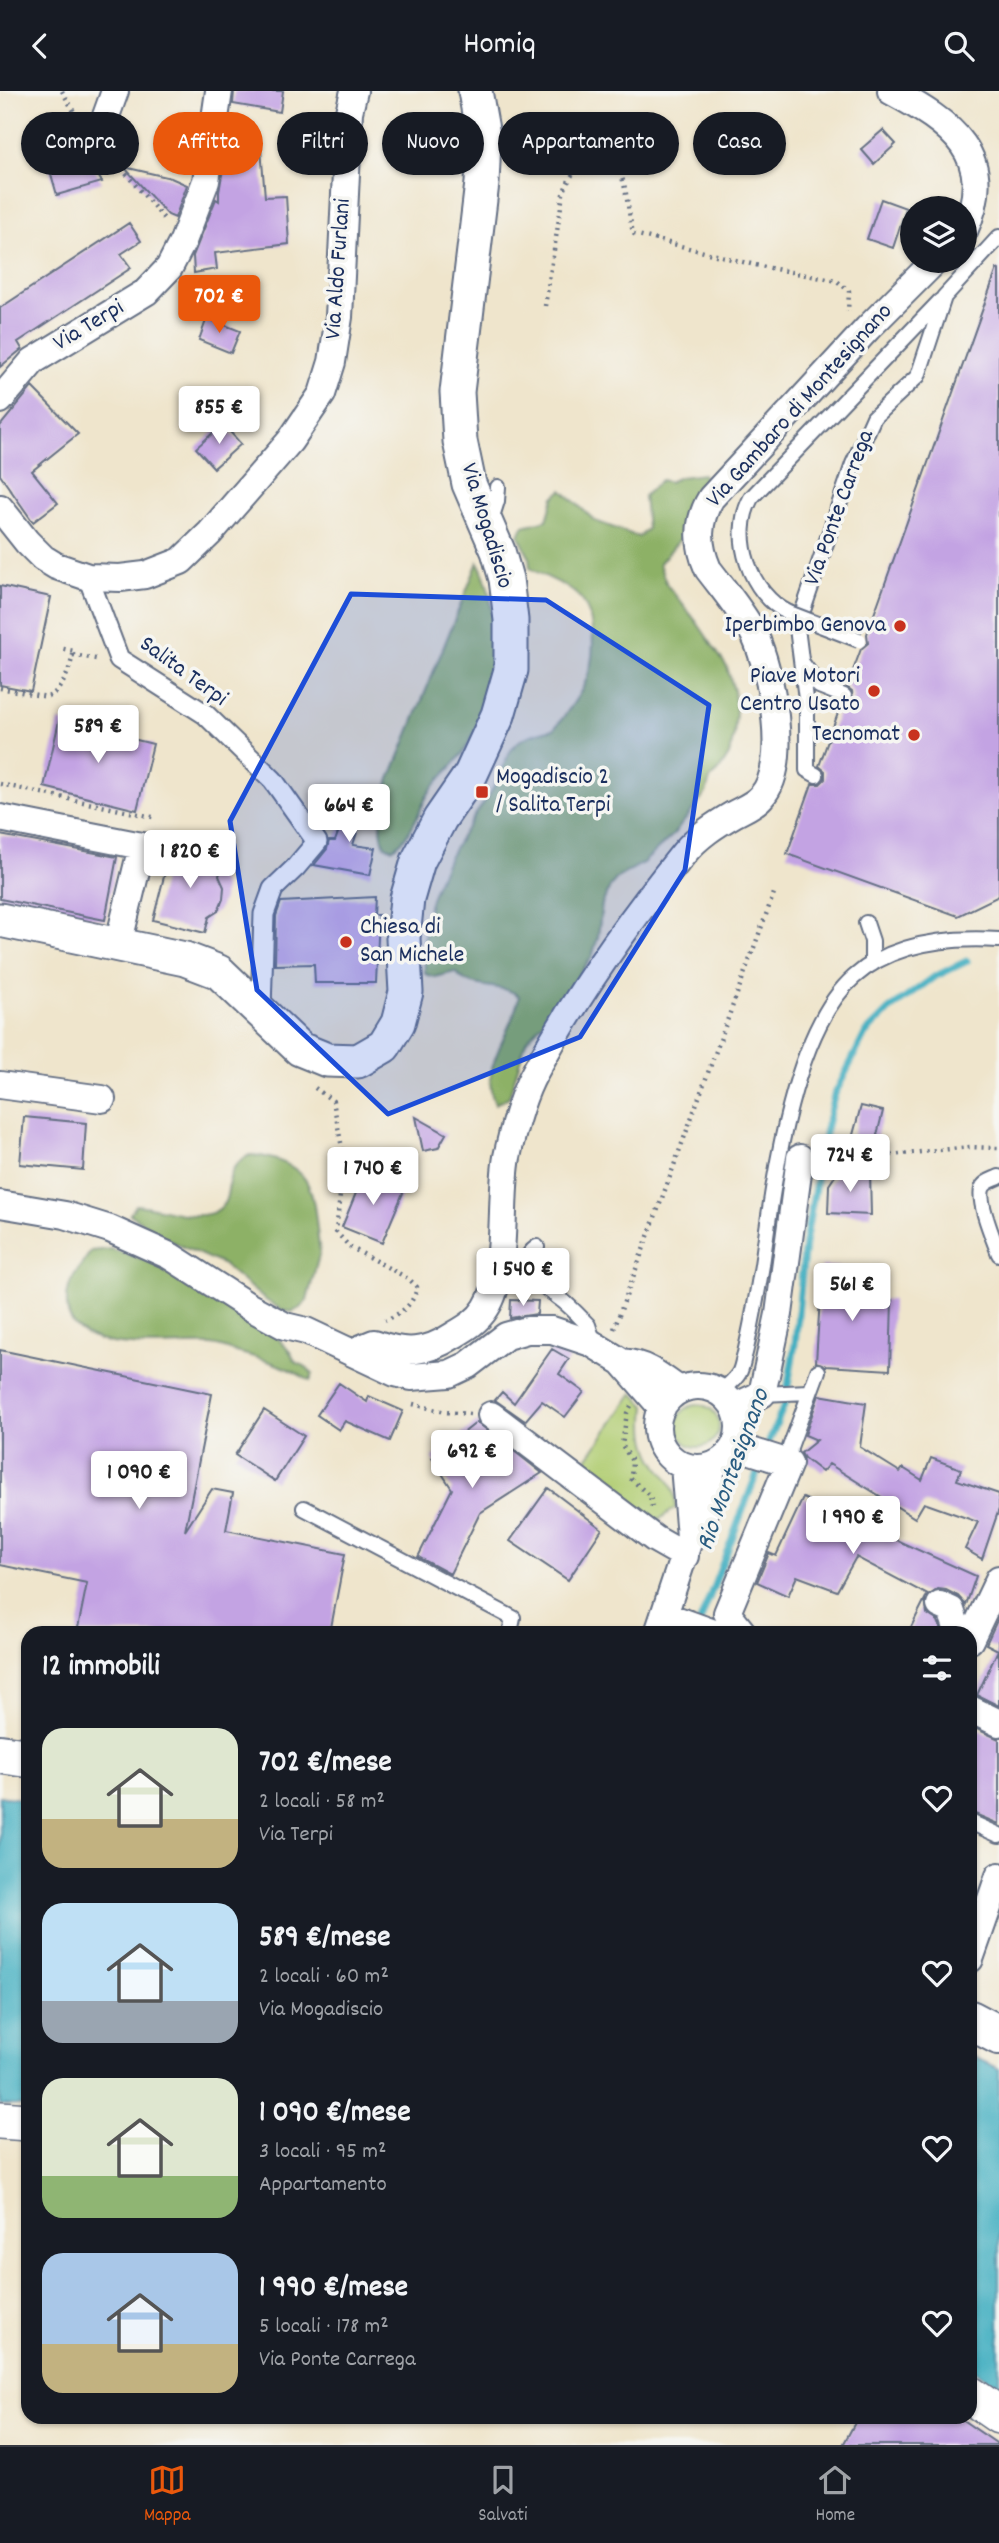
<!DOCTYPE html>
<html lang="it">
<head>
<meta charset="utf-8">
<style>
  body { margin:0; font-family:Dekko,sans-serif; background:#242831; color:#f1f3f6; height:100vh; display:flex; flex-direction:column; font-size:26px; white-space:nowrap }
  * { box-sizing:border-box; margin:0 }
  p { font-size:23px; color:#9ea1a6 }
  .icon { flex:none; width:38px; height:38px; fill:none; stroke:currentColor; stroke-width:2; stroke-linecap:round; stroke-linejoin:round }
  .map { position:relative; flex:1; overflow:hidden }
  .panel { position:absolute; left:21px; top:1535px; width:956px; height:798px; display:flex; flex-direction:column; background:#171b24; border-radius:21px; box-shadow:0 2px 5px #0004 }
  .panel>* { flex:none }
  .banner { position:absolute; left:21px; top:21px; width:957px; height:63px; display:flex; gap:14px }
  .buttons { position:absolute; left:900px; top:105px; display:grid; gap:14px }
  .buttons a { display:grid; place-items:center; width:77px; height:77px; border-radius:50%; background:#171b24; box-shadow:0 2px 5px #0004; font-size:35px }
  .price { position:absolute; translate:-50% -60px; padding:0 16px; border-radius:7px; background:#fff; color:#222; font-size:23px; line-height:46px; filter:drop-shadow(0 2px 4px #0008) }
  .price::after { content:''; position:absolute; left:50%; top:42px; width:21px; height:16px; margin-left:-10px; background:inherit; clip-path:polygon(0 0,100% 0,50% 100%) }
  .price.on { background:#ea580c; color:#fff }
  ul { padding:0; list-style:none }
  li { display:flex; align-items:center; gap:21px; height:175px; padding:0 21px }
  li span { display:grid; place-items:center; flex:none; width:196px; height:140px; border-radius:21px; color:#555 }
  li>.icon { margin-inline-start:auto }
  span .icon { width:84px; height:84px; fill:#fffc; stroke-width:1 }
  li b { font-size:30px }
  h2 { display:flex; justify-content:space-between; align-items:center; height:84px; padding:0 21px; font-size:30px }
  .pill { padding:0 24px; border-radius:32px; background:#171b24; box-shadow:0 2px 5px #0004; font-size:24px; line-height:63px }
  .pill.on { background:#ea580c; color:#fff }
  header { display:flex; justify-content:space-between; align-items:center; height:91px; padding:0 21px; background:#171b24; font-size:32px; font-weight:600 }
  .tab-bar { display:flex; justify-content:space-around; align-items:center; height:98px; border-top:2px solid #363941; background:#171b24; font-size:19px; color:#9ea1a6 }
  .tab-bar a { display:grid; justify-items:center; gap:4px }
  .tab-bar .on { color:#ea580c }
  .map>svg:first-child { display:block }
  .green { fill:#b2ce74; stroke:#667e69; stroke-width:2 }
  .forest { fill:#8db166; stroke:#547062; stroke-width:2 }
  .water { fill:#43afc1; stroke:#2f6f90; stroke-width:2 }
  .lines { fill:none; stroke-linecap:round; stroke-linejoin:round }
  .stream { stroke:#43afc1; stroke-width:7 }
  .building { fill:#c3a3e3 }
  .service-casing { stroke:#656f84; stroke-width:18 }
  .pedestrian-casing { stroke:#656f84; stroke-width:23 }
  .minor-casing { stroke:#656f84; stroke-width:30 }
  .tertiary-casing { stroke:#656f84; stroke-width:37 }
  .secondary-casing { stroke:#656f84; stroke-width:40 }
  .primary-casing { stroke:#656f84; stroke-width:42 }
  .path { stroke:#656f84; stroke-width:4.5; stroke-dasharray:2 5; stroke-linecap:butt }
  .service { stroke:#fff; stroke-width:14 }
  .pedestrian { stroke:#fff; stroke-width:19 }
  .minor { stroke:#fff; stroke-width:26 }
  .tertiary { stroke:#fff; stroke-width:33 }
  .secondary { stroke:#fff; stroke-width:37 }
  .primary { stroke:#fff; stroke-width:38 }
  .service-bridge-casing { stroke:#656f84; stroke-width:18; stroke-linecap:butt }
  .service-bridge { stroke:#fff; stroke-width:14 }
  .marked { fill:#1d4ed8; fill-opacity:0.2; stroke:#1d4ed8; stroke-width:5; stroke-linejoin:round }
  .poi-dot { fill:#c8321e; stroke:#f6f6f2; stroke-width:2.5 }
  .labels { text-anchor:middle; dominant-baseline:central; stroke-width:7; stroke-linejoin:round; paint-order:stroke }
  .street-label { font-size:24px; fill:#1b2f5e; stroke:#f6f6f2 }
  .poi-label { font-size:24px; fill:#1b2f5e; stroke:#f6f6f2; text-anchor:end }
  .water-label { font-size:26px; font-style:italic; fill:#295c81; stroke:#f6f6f2 }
</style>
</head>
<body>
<header><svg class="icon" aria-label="back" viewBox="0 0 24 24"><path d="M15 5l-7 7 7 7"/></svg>Homiq<svg class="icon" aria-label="search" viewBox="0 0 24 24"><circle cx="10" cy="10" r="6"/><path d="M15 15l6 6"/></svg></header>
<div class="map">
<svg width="999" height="2354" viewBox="0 0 999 2354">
  <rect width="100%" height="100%" fill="#f6f6f2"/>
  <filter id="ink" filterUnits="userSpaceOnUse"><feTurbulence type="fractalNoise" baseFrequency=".0143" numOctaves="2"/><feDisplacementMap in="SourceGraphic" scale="14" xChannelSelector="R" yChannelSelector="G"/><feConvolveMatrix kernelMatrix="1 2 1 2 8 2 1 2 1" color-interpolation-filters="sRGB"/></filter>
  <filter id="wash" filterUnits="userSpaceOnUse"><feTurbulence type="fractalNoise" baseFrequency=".00686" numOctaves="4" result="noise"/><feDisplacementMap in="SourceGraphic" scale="28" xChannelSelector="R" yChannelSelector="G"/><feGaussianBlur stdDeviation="1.57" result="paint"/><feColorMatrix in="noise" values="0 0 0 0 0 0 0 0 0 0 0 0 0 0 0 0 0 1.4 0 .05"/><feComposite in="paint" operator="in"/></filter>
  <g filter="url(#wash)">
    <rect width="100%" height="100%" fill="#efe5cc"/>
    <path class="green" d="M 633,1302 L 646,1315 C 644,1334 644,1352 654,1369 C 667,1391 674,1389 676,1417 L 656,1430 L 582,1375 Z
      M677 1335a21 21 0 1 1 42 0a21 21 0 1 1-42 0Z"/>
    <path class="forest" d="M 703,383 L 707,393 L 686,441 L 659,473 L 667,494 L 696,530 L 727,576 L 734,600 L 736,621 L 734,644 L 729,664 L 718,681 L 710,688 L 706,702 L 673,744 L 643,772 L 617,787 L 611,794 L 602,813 L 598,846 L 592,866 L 554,919 L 526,950 L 509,1006 L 495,1013 C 478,975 513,942 519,905 C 500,891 472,901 455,881 L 435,886 L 425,883 C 424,864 423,843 427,824 C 433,792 452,759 470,732 C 476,721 485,712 491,701 C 514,662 501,648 554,638 C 580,606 597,583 592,539 C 591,528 589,518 582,509 C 569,493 547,488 530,477 L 529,465 L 519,445 L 523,435 L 547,429 L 554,406 L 562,399 L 595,430 L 639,446 L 647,438 L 644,405 L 661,389 L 669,391 L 680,386 Z
      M 478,471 C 504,521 494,605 468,654 C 458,673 438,686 427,705 C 417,724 411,747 392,758 L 385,755 C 376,731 384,712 390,688 Z
      M 250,1064 C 271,1065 301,1074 309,1096 C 317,1115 316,1140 320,1161 L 307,1209 L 301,1217 L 292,1221 L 282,1219 L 264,1208 L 224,1174 L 168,1149 L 130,1123 L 136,1114 C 160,1115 195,1132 216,1120 C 238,1108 217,1078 250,1064 Z
      M 111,1158 L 162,1174 L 179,1183 L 195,1199 L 234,1218 L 259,1237 L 277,1246 L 291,1262 L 295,1271 L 305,1275 L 313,1283 L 310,1290 C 287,1275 263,1268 236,1261 C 228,1258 219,1255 211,1254 C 170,1251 49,1273 69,1196 C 72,1184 84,1171 91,1160 Z"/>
    <path class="water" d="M 0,1705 L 28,1709 L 28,2015 L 0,2014 Z
      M 970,1964 L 999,1978 L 999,2295 L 970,2277 Z"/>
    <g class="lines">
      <path class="stream" d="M 766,1358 L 785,1312 L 795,1253 L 805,1152 L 825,1042 L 834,1005 L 865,943 L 889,919 L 934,886 L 967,870
        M 700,1531 L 762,1369"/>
    </g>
    <g id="blocks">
      <path class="building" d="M 234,0 L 283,0 L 280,21 L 233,13 Z
        M 883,39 L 896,53 L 874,73 L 861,58 Z
        M 261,58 L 265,106 L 286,105 L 289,153 L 215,162 L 217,178 L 194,182 L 193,165 L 216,108 L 219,110 L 219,101 L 226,61 Z
        M 86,65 L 102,91 L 57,104 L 49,76 Z
        M 124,76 L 171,87 L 187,94 L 175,127 L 168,124 Z
        M 881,108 L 906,117 L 893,157 L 867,148 Z
        M 129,132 L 141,150 L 121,163 L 131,177 L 18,251 L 22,258 L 0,276 L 0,217 Z
        M 997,178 L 999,179 L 999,805 L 958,825 L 787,763 L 812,693 L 820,693 L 825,688 L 825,680 L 819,675 L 841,614 L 849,613 L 853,608 L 852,600 L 847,596 L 861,558 L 868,552 L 867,543 Z
        M 207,227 L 240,240 L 231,262 L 199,249 Z
        M 32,296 L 78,343 L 32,380 L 58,412 L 33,431 L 0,384 L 0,335 Z
        M 223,333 L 241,353 L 214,377 L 196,357 Z
        M 0,495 L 51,506 L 31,600 L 0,594 Z
        M 59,630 L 153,653 L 137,719 L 44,696 Z
        M 352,705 L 367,710 L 353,754 L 376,757 L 370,784 L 314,774 L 327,758 L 329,750 L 335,750 Z
        M 0,744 L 117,766 L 105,829 L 0,808 Z
        M 172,754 L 224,768 L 219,785 L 224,796 L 223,808 L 218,820 L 209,826 L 205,842 L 153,829 Z
        M 375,806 L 374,824 L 379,824 L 376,892 L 315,892 L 314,873 L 275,874 L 276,825 L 281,811 Z
        M 861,1015 L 883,1020 L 874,1056 L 851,1051 Z
        M 24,1026 L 86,1032 L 83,1079 L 20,1073 Z
        M 416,1026 L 446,1043 L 438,1057 L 423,1060 Z
        M 365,1080 L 405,1097 L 382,1152 L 342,1136 Z
        M 870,1081 L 871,1124 L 828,1122 L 829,1094 L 837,1082 Z
        M 822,1175 L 865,1177 L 864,1208 L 892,1209 L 890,1279 L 826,1275 L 816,1271 Z
        M 511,1209 L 538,1210 L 537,1223 L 510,1227 Z
        M 552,1258 L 569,1268 L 559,1283 L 584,1301 L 565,1326 L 542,1310 L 525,1330 L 495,1309 L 502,1301 L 514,1312 Z
        M 0,1259 L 212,1303 L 185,1440 L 212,1398 L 233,1402 L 226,1439 L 345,1463 L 330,1542 L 77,1542 L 87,1492 L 0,1474 Z
        M 339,1292 L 367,1311 L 369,1305 L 403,1320 L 390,1350 L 345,1330 L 339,1339 L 317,1324 Z
        M 819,1304 L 866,1312 L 860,1356 L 900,1381 L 903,1377 L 922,1389 L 931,1367 L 961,1378 L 957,1389 L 999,1403 L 999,1418 L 982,1468 L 965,1458 L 978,1431 L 924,1412 L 915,1427 L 829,1373 L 822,1381 L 804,1367 L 801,1362 L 817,1349 L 805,1344 Z
        M 264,1319 L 304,1345 L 275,1390 L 235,1364 Z
        M 477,1331 L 542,1382 L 480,1422 L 450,1483 L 418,1466 L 452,1398 L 432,1367 Z
        M 548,1397 L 602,1438 L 568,1489 L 510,1450 Z
        M 803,1407 L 976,1485 L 966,1514 L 958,1505 L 946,1499 L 938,1498 L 926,1507 L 928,1504 L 856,1466 L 837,1500 L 797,1485 L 788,1505 L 757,1491 L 769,1462 L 776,1465 Z
        M 925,1508 L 927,1523 L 938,1530 L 941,1538 L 938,1542 L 908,1542 Z
        M 999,1525 L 999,1615 L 977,1604 L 998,1559 L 986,1553 Z
        M 970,1635 L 999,1648 L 999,1733 L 970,1721 Z
        M 858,2326 L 958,2326 L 999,2354 L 843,2354 Z"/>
    </g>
  </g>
  <g filter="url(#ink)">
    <use href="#blocks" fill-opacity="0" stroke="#656f84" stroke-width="2"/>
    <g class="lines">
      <defs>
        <path id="service" d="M 490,432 L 497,410 L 498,396
          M 789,522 C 750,504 730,445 751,407 L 940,210
          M 803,573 L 819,595 L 844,605
          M 816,684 L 807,679 L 807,616 L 797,537 L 853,373 L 874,326 L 918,285 L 944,206 L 999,146
          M 866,832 L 872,850 L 872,873
          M 999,1086 C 993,1089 984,1091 982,1098 C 978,1113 994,1149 999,1163
          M 537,1156 C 509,1175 548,1198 563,1210 C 572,1217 580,1226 588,1234 L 591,1243 L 591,1252
          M 721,1301 C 726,1296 735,1289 739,1282 C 742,1277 743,1268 745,1262 C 752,1233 757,1204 762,1174 C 773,1094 792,940 854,886 C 893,851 950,846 999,849
          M 762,1303 L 809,1301
          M 789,1372 L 790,1356 L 818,1280
          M 304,1417 L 513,1527 L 510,1542
          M 970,1731 L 999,1744"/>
        <path id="pedestrian" d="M 88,486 L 119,568 L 205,623 L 273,689 L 317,751 L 295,777 L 273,798 L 264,823 L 261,918"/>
        <path id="minor" d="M 891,0 C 950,32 999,64 964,140
          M 104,51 L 106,25 L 115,0
          M 0,309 L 33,270 L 146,201 L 169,177 L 183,150 L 206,90 L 219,0
          M 0,417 L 27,451 L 43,467 L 56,475 L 88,486 L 120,487 L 145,484 L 181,470 L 210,442 L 290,350 L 322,303 L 332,271 L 339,226 L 349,21 L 354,0
          M 0,727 L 142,755 L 118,854
          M 0,994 L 102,1008
          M 0,1113 L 65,1124 L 110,1138 L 170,1165 L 248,1215 L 285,1235 L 306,1240 L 395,1282 L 411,1286 L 449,1283 L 468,1274 L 506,1245 L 527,1239 L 552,1239 L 591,1252 L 622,1271 L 662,1317
          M 352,1261 L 374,1252 C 405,1263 425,1263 454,1244 C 466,1237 478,1230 486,1217 C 509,1181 499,1110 507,1066 C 513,1038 521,1006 535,981 C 577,903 629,830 684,762 C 698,745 715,734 734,723 C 743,718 754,714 761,706 C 791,675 771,579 754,543 C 742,520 724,499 708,478 C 697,453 697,430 711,407 L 868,237 L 935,170
          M 622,1271 C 646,1273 660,1285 679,1299
          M657 1336a41 41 0 1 1 82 0a41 41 0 1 1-82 0Z
          M 734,1316 L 762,1303 L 779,1223 L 800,1067
          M 491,1324 L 655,1448 L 685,1465
          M 735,1355 L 789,1372 L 727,1522 L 743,1542
          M 684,1375 L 690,1446
          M 940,1514 L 951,1519 L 957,1537 L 956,1542
          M 664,1524 L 714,1542
          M 658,1542 L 690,1446 L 706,1419 L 712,1375
          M 970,1549 L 999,1488
          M 970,1618 L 999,1632
          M 970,1868 L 999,1785"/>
        <path id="tertiary" d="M 0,829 L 185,868 L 219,881 L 300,958 L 327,969 L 358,970 L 384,955 L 398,932 L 406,901 L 403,847 L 407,808 L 418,770 L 440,728 L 471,683 L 498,624 L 511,579 L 511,529 L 506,488 L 498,460 L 469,393 L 460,350 L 457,301 L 482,92 L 484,50 L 475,0"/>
        <path id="secondary" d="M 0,2029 L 28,2031
          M 970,2304 L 999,2324"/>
        <path id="primary" d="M 0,1663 L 28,1667
          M 970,1929 L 999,1944"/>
      </defs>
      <use href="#service" class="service-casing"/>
      <use href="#pedestrian" class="pedestrian-casing"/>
      <use href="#minor" class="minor-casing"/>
      <use href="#tertiary" class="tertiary-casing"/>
      <use href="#secondary" class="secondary-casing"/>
      <use href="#primary" class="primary-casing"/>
      <path class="path" d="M 62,0 L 81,33
        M 117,72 L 165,129
        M 545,215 L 563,103 C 569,87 577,72 594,67 C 630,57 625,123 634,143 L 755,174 L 837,190 L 849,200 L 848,221
        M 73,564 L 96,568
        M 0,597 L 47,606 C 64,600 70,576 74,560 L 59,557
        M 0,693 L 157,727
        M 315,997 L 333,1010 L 344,1067 L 336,1141 L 350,1156 L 409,1188 L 417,1196 C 414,1213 401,1223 385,1229
        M 821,1066 L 891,1064 L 970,1056 L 999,1057
        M 614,1238 L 774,802
        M 413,1313 L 445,1321 L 470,1323
        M 631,1315 L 627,1322 L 622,1354 L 632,1370 L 631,1388 L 650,1405 L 652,1416"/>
      <use href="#service" class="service"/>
      <use href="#pedestrian" class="pedestrian"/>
      <use href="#minor" class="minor"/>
      <use href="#tertiary" class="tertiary"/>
      <use href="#secondary" class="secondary"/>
      <use href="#primary" class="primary"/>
      <defs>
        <path id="service-bridge" d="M 789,522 L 859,549"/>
      </defs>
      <use href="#service-bridge" class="service-bridge-casing"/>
      <use href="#service-bridge" class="service-bridge"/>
    </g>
  </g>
  <path class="marked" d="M 351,503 L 546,509 L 709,614 L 685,779 L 580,946 L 388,1023 L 257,899 L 230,730 Z"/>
  <g class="poi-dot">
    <circle cx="900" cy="535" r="7"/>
    <circle cx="874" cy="600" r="7"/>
    <circle cx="914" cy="644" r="7"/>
    <rect x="475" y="694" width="14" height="14" rx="3.5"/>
    <circle cx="346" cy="851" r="7"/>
  </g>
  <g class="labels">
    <g class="street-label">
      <text transform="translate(339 178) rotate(-86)">Via Aldo Furlani</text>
      <text transform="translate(89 235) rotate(-31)">Via Terpi</text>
      <text transform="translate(800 315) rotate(-48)">Via Gambaro di Montesignano</text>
      <text transform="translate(840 417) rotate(-70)">Via Ponte Carrega</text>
      <text transform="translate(486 435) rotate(73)">Via Mogadiscio</text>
      <text transform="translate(183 581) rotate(36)">Salita Terpi</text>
    </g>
    <g class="poi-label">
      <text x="886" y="535">Iperbimbo Genova</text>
      <text x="860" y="586">Piave Motori<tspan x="860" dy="28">Centro Usato</tspan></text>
      <text x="900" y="644">Tecnomat</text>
      <text x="496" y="687" text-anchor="start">Mogadiscio 2<tspan x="496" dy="28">/ Salita Terpi</tspan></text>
      <text x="360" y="837" text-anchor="start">Chiesa di<tspan x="360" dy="28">San Michele</tspan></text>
    </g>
    <g class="water-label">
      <text transform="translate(734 1379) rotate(-70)">Rio Montesignano</text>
    </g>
  </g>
</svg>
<div class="buttons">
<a><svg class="icon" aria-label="layers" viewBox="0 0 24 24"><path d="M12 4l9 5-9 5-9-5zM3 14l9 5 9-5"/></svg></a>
</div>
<b class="price on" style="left:219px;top:244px">702 €</b>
<b class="price" style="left:219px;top:355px">855 €</b>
<b class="price" style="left:98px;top:674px">589 €</b>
<b class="price" style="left:349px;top:753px">664 €</b>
<b class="price" style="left:190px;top:799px">1 820 €</b>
<b class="price" style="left:850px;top:1103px">724 €</b>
<b class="price" style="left:373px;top:1116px">1 740 €</b>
<b class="price" style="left:523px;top:1217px">1 540 €</b>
<b class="price" style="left:852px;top:1232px">561 €</b>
<b class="price" style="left:472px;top:1399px">692 €</b>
<b class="price" style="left:139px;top:1420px">1 090 €</b>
<b class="price" style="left:853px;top:1465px">1 990 €</b>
<div class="banner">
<a class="pill">Compra</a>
<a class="pill on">Affitta</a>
<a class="pill">Filtri</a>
<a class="pill">Nuovo</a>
<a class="pill">Appartamento</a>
<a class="pill">Casa</a>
</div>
<section class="panel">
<h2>12 immobili<svg class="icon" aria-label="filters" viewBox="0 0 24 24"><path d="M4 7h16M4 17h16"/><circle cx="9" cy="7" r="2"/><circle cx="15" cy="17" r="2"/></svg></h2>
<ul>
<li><span style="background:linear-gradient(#dfe7d0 65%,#c2b280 0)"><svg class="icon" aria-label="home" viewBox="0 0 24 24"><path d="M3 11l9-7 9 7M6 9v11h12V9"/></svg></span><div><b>702 €/mese</b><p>2 locali · 58 m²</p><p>Via Terpi</p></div><svg class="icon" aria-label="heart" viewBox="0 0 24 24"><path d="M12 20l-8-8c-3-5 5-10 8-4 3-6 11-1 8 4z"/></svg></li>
<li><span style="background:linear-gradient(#bfe0f5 70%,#9aa5b1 0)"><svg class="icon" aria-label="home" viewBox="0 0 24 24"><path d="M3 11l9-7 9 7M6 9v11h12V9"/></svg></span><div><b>589 €/mese</b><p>2 locali · 60 m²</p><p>Via Mogadiscio</p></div><svg class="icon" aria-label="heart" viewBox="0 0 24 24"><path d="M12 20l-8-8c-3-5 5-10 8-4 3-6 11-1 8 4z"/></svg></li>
<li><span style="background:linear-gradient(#dfe7d0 70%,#8fb573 0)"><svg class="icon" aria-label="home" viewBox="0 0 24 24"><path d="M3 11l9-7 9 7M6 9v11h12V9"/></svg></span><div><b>1 090 €/mese</b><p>3 locali · 95 m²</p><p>Appartamento</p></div><svg class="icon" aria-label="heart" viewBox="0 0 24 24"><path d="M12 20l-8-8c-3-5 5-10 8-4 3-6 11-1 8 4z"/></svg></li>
<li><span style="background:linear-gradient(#a9c7e8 65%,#c2b280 0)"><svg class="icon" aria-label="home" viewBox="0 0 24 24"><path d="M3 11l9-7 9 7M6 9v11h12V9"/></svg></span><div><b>1 990 €/mese</b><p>5 locali · 178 m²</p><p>Via Ponte Carrega</p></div><svg class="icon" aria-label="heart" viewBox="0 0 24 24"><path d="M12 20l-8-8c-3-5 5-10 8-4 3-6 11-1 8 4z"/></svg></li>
</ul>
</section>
</div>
<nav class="tab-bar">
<a class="on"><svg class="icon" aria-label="map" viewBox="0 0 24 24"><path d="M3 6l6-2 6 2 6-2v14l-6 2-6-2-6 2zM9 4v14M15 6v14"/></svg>Mappa</a>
<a><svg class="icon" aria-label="saved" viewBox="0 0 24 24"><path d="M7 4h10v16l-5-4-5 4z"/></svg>Salvati</a>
<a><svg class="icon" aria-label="home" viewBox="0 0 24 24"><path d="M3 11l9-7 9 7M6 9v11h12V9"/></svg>Home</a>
</nav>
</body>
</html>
